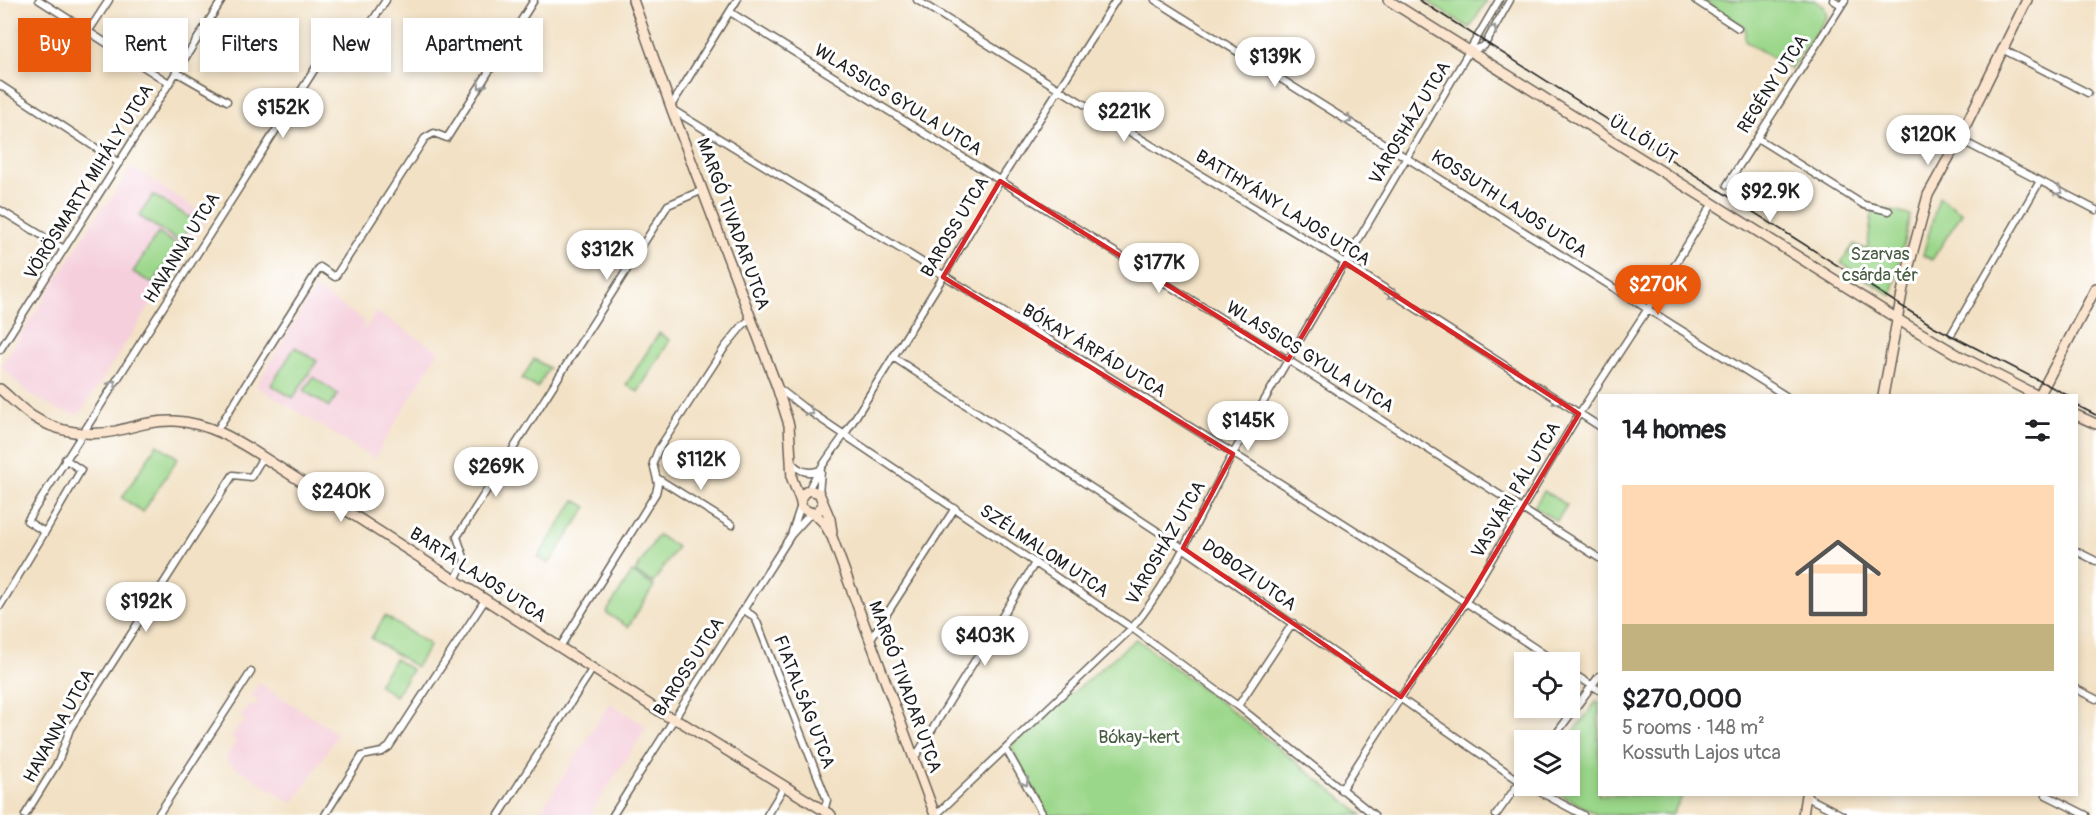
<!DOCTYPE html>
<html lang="en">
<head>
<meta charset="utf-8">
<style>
  body { margin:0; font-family:Pangolin,sans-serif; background:#f6f6f6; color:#202124; height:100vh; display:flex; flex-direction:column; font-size:22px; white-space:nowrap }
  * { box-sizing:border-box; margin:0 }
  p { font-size:20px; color:#757577 }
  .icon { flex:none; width:33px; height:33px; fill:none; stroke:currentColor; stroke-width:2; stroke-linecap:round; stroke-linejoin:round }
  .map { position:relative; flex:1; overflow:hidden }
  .details { position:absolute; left:1598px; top:394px; width:480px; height:402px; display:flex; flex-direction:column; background:#fff; border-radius:0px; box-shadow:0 3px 9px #0003 }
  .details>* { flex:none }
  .guide { position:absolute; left:18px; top:18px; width:570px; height:54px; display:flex; gap:12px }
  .tools { position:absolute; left:1514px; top:652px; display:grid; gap:12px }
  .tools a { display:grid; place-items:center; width:66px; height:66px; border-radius:0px; background:#fff; box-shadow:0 3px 9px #0003; font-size:30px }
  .price { position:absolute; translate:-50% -51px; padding:0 14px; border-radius:21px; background:#fff; color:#222; font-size:20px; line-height:39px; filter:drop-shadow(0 2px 3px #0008) }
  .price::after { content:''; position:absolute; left:50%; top:36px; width:18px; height:14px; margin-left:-9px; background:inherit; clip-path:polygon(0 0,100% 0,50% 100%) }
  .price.active { background:#ea580c; color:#fff }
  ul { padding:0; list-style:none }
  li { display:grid; align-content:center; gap:12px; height:318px; padding:0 24px }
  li+li { border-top:2px solid #e0e0e0 }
  li span { display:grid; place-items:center; height:186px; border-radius:0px; color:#555 }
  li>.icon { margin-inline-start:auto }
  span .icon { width:108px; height:108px; fill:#fffc; stroke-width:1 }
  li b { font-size:26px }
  h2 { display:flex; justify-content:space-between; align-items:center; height:72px; padding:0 24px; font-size:26px }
  .tag { padding:0 21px; border-radius:0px; background:#fff; box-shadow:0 3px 9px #0003; font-size:21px; line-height:54px }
  .tag.active { background:#ea580c; color:#fff }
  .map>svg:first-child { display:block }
  .built { fill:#f5cfdb }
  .green { fill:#9bd78a; stroke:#5c7a53; stroke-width:1.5 }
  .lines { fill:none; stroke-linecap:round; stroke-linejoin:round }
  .street-casing { stroke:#676157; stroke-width:9 }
  .secondary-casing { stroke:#676157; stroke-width:12 }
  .street { stroke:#fff; stroke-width:6 }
  .secondary { stroke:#fce5cf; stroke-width:9 }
  .tram { stroke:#1c1c1c; stroke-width:1.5 }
  .oneway { stroke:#999 }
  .marked { fill:none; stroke:#d62828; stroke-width:4.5; stroke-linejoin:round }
  .labels { text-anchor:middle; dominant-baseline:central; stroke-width:6; stroke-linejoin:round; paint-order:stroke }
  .street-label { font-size:18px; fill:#1c1c1c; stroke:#fff }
  .park-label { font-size:18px; fill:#485d42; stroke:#fff }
</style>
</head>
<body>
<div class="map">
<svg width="2096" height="815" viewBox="0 0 2096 815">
  <rect width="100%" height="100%" fill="#fff"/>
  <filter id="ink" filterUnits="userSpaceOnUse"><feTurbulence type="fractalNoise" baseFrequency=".0167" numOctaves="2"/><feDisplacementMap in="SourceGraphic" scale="12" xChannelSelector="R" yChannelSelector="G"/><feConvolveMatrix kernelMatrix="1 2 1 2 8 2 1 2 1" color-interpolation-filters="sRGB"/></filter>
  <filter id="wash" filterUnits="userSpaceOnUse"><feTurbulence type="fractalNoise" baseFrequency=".008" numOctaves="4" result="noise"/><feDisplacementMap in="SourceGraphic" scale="24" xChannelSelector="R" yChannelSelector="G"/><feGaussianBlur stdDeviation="1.35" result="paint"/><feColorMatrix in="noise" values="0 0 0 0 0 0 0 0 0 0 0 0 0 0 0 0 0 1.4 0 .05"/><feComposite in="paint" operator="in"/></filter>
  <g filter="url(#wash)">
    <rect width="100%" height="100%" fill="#f2e1c4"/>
    <path class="built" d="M 132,167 L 208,217 L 79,415 L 69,413 L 56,409 L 28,393 L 6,372 L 2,364 L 103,206 L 107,205 Z
      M 315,288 L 365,321 L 362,327 L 365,329 L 376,312 L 439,351 L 383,443 L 375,459 L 256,386 Z
      M 259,683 L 335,732 L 336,737 L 295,801 L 290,802 L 227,762 L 226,757 L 236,742 L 231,738 L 239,725 L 242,726 L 245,721 L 241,717 L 249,704 L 254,707 L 258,701 L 251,697 Z
      M 610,703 L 647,727 L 590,815 L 538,815 Z"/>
    <path class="green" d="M 1425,0 L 1487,0 L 1470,28 Z
      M 1703,0 L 1814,0 L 1824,6 L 1827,16 L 1791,69 L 1745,41 L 1745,28 Z
      M 153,195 L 194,220 L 180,242 L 139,216 Z
      M 1939,197 L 1962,213 L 1932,260 L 1923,255 Z
      M 1873,207 L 1910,215 L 1892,296 L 1841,263 L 1854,244 L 1867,250 Z
      M 158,233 L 178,245 L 153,284 L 133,272 Z
      M 659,333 L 670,340 L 638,392 L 626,385 Z
      M 295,347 L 317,361 L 293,398 L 271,385 Z
      M 534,359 L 549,368 L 537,388 L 522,379 Z
      M 313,377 L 338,394 L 329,407 L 304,391 Z
      M 157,444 L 178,458 L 143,512 L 122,498 Z
      M 1544,491 L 1567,505 L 1557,521 L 1534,507 Z
      M 575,500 L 587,507 L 549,564 L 538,557 Z
      M 658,535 L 677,547 L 653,583 L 635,572 Z
      M 632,572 L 654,586 L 628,627 L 606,613 Z
      M 385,616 L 430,645 L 416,667 L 371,638 Z
      M 1136,639 L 1232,711 L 1362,815 L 1048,815 L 1010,746 Z
      M 395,659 L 412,670 L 395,696 L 378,684 Z
      M 1596,702 L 1599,703 L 1599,795 L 1683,795 L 1672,815 L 1598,815 L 1545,786 L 1569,786 L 1569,741 L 1567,741 Z"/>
  </g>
  <g filter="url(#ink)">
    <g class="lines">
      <defs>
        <path id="street" d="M 39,0 L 169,83
          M 917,0 L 1059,89 L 1345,263 L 1599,426
          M 1155,0 L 1786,396
          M 1695,0 L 1738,28
          M 1833,0 L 1841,5
          M 730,12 L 1288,360 L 1599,558
          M 88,32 L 109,0
          M 2004,50 L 2088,93
          M 1471,51 L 1484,46 L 1510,0
          M 176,72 L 227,101
          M 0,85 L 119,163
          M 671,106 L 737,0
          M 673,110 C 969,292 1269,469 1557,663
          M 1757,138 L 1864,205 L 1889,211
          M 1959,139 L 2096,210
          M 1727,185 L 1845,0
          M 0,210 L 64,249
          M 1952,333 L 2040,181
          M 0,350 L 222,0
          M 893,357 L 1183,548 L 1524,784
          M 777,387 L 803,407 L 1132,628 L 1238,706 L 1374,815
          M 217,430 L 320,267 L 335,277 L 425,138 L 434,133 L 447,138 L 534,0
          M 792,463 C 800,472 810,474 820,470
          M 657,478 L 732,525
          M 809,490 C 811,479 836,447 845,434 L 943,277 L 1000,181 L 1116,0
          M 819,493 L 821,471
          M 45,532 L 81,470 L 65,459
          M 792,532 L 801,505
          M 2076,551 L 2096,561
          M 455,580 L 465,560 L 457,537 L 668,205 L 703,190
          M 0,606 L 45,532 L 27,521 L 325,53 L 339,58 L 352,52 L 386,0
          M 744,610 L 753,616 L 757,622 L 827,800 L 824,811
          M 870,640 L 955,508
          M 560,647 L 656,493 L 658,484 L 653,463 L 658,450 L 725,347 L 743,325 L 751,319
          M 1569,671 L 1599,690
          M 2076,689 L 2096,699
          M 1238,706 L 1293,623
          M 1551,741 L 1599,676
          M 1006,749 L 1043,815
          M 914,759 L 1035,563
          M 1529,786 L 1583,815
          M 1341,790 L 1401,697 L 1466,602 L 1579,414 L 1647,310 L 1713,203
          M 2046,795 L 2086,815
          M 1805,796 L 1842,815
          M 25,815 L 58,762 L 70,729 L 233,475 L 251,477 L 263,457
          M 158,815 L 251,672
          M 325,815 L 362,756 L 382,752 L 389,747 L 485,600
          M 499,815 L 593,668
          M 613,815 L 791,535 L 811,513
          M 767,815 L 784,787
          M 936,815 L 1132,628 C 1176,575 1202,507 1237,447 C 1324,298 1411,149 1499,0
          M 1496,815 L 1524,776"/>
        <path id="secondary" d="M 633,0 L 672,110 L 777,387 L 789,425 L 792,479 L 800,499
          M 1388,0 L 1907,325 L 1958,355 L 2038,396
          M 0,389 C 11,398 20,408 32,416 C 56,432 88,437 116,431 C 135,426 155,420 175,421 C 209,423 235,439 263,457 L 667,716 L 681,722 L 831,815
          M 1883,396 L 1903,288 L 1928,195 L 1959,139 L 2027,0
          M 2039,396 L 2096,288
          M 2076,415 L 2096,424
          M 823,505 L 818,511 L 811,513 L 802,508 L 800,499 L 804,493 L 809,490 L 819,493 L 830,519 L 832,532
          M 814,513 L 824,523 L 832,537 L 935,815
          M 1803,815 L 1806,795"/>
      </defs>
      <use href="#street" class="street-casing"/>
      <use href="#secondary" class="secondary-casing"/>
      <use href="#street" class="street"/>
      <use href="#secondary" class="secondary"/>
      <path class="tram" d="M 1419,0 L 1933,326 L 2069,396
        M 2076,405 L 2096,415"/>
    </g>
    <defs><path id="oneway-chevron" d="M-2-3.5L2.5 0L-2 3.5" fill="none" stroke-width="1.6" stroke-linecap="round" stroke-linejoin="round" transform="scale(1.5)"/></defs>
    <g class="oneway">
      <use href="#oneway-chevron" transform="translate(1493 29) rotate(-59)"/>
      <use href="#oneway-chevron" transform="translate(481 85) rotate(122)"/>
      <use href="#oneway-chevron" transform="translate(1348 120) rotate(32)"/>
      <use href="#oneway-chevron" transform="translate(2059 191) rotate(27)"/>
      <use href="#oneway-chevron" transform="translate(1394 295) rotate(33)"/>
      <use href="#oneway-chevron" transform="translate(113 384) rotate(-58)"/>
      <use href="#oneway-chevron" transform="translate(1558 401) rotate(33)"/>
      <use href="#oneway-chevron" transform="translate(810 412) rotate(33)"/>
      <use href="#oneway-chevron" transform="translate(1025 782) rotate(61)"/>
    </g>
  </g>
  <path class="marked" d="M 1000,181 L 1288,360 L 1345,263 L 1579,414 L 1466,602 L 1401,697 L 1183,548 L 1233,454 L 943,277 Z"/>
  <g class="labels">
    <g class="street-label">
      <text transform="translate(1773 84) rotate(-57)">REGÉNY UTCA</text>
      <text transform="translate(898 100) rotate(32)">WLASSICS GYULA UTCA</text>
      <text transform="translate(1410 123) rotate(-59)">VÁROSHÁZ UTCA</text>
      <text transform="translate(1643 140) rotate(32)">ÜLLŐI ÚT</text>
      <text transform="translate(89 182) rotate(-58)">VÖRÖSMARTY MIHÁLY UTCA</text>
      <text transform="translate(1509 204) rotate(33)">KOSSUTH LAJOS UTCA</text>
      <text transform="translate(1283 208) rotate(32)">BATTHYÁNY LAJOS UTCA</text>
      <text transform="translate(733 224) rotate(70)">MARGÓ TIVADAR UTCA</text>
      <text transform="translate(955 227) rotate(-59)">BAROSS UTCA</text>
      <text transform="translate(182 248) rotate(-58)">HAVANNA UTCA</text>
      <text transform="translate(1094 351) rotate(31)">BÓKAY ÁRPÁD UTCA</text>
      <text transform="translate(1310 357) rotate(32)">WLASSICS GYULA UTCA</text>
      <text transform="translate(1516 490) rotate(-59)">VASVÁRI PÁL UTCA</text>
      <text transform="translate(1166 543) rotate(-60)">VÁROSHÁZ UTCA</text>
      <text transform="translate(1044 551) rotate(34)">SZÉLMALOM UTCA</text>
      <text transform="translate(478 575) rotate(33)">BARTA LAJOS UTCA</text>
      <text transform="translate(1249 575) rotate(35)">DOBOZI UTCA</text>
      <text transform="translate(689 667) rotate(-57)">BAROSS UTCA</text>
      <text transform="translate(905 687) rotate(70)">MARGÓ TIVADAR UTCA</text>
      <text transform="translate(804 702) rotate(69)">FIATALSÁG UTCA</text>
      <text transform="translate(59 726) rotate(-61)">HAVANNA UTCA</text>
    </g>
    <g class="park-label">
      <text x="1880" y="254">Szarvas<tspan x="1880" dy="21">csárda tér</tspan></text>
      <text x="1139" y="737">Bókay-kert</text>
    </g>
  </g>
</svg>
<div class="tools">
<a><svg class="icon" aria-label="locate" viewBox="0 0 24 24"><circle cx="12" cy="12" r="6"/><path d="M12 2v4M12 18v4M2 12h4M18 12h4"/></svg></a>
<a><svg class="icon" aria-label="layers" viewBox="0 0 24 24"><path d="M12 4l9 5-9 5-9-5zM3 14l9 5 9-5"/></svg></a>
</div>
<b class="price" style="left:1275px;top:88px">$139K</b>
<b class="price" style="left:283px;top:139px">$152K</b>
<b class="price" style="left:1124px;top:143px">$221K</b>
<b class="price" style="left:1928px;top:166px">$120K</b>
<b class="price" style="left:1770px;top:223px">$92.9K</b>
<b class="price" style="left:607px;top:281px">$312K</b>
<b class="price" style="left:1159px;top:294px">$177K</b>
<b class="price active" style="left:1658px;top:316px">$270K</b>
<b class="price" style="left:1248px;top:452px">$145K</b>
<b class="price" style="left:701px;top:491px">$112K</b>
<b class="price" style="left:496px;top:498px">$269K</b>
<b class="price" style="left:341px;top:523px">$240K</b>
<b class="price" style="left:146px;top:633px">$192K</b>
<b class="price" style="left:985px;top:667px">$403K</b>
<div class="guide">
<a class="tag active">Buy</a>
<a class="tag">Rent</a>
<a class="tag">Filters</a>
<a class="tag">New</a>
<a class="tag">Apartment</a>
</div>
<section class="details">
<h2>14 homes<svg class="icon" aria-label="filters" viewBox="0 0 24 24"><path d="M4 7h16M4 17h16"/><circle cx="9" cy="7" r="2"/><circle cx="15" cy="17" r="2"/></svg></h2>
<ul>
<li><span style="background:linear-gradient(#ffd9b3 75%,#c2b280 0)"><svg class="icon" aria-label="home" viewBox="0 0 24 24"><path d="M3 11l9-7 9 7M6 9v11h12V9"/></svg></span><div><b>$270,000</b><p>5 rooms · 148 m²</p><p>Kossuth Lajos utca</p></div></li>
</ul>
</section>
</div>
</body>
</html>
